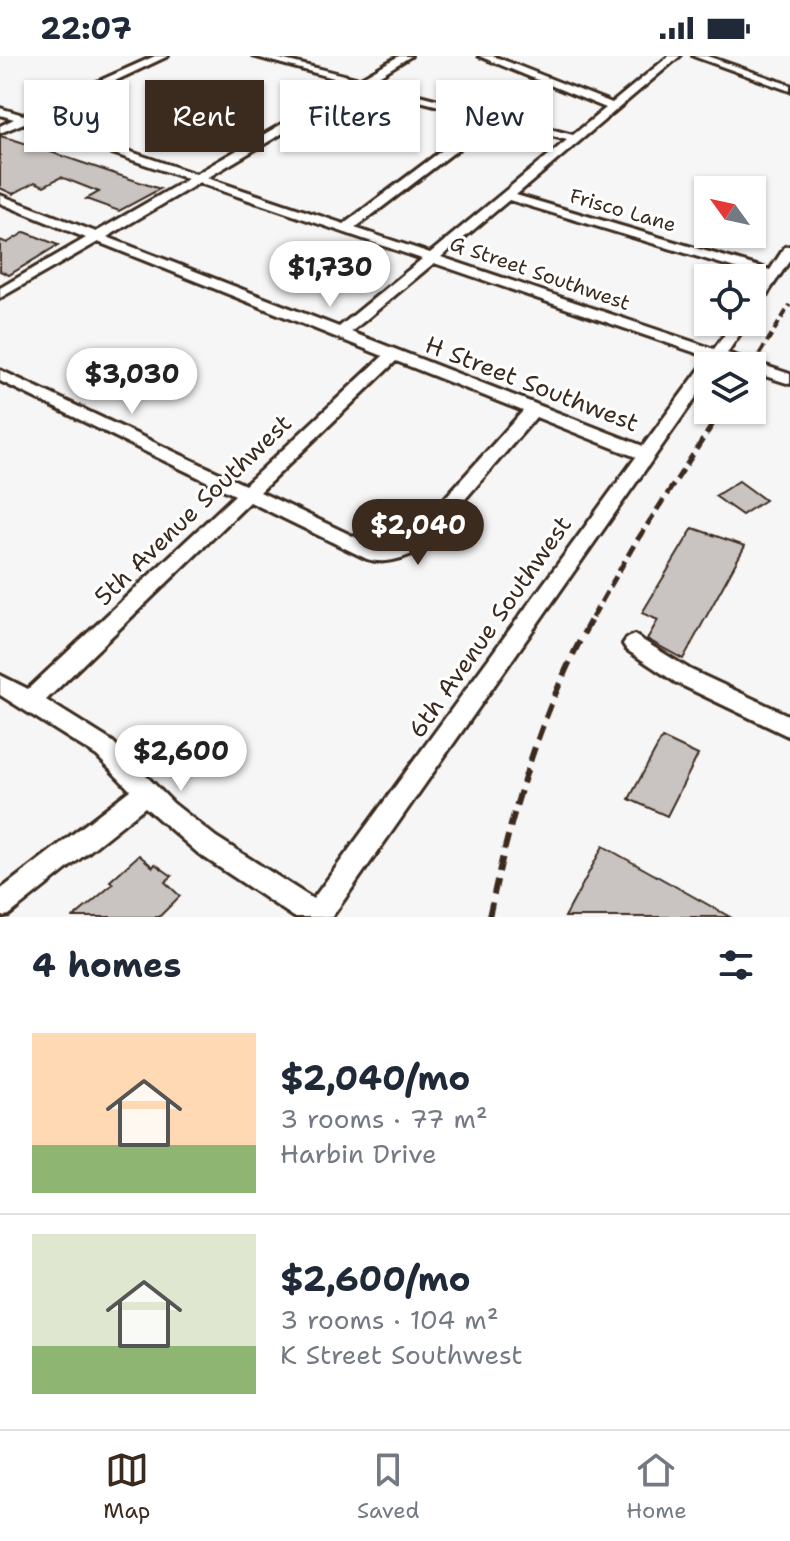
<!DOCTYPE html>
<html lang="en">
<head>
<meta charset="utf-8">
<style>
  body { margin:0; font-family:"Shantell Sans",sans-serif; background:#f6f6f7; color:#1f2937; height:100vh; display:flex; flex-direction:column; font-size:30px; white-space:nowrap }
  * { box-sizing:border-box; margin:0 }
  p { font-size:26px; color:#747a83 }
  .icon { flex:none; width:44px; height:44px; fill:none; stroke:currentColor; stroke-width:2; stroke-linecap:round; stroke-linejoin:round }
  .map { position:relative; height:861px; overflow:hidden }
  .drawer { display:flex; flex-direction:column; background:#fff; flex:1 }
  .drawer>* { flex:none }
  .hud { position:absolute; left:24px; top:24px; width:742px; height:72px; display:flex; gap:16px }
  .needle { width:52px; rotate:303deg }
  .controls { position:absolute; left:694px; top:120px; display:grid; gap:16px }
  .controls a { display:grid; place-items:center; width:72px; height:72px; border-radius:0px; background:#fff; box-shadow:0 2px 6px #0004; font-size:40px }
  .price { position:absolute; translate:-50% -68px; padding:0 18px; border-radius:28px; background:#fff; color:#222; font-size:26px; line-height:52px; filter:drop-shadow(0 2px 4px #0008) }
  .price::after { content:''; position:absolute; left:50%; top:48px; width:24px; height:18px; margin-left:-12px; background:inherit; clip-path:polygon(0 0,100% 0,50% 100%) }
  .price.on { background:#3b2a1e; color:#fff }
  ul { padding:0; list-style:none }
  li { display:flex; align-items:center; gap:24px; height:200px; padding:0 32px }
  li+li { border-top:2px solid #e0e1e3 }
  li span { display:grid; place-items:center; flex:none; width:224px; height:160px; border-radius:0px; color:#555 }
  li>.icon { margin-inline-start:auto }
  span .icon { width:96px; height:96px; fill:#fffc; stroke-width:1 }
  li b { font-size:34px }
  h2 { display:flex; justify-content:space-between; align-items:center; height:96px; padding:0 32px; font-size:34px }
  .chip { padding:0 28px; border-radius:0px; background:#fff; box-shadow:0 2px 6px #0004; font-size:28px; line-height:72px }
  .chip.on { background:#3b2a1e; color:#fff }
  .status { display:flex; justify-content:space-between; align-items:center; height:56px; padding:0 40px; background:#fff; direction:ltr }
  .status svg { height:22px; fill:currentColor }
  .dock { display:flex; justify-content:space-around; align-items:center; height:112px; border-top:2px solid #e0e1e3; background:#fff; font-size:22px; color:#747a83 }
  .dock a { display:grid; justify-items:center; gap:4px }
  .dock .on { color:#3b2a1e }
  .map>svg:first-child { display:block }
  .building { fill:#c9c3c1; stroke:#3b2a1e; stroke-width:2 }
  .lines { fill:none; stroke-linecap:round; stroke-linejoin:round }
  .street-casing { stroke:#3b2a1e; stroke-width:6 }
  .street { fill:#fff; fill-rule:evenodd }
  .rail-far2 { stroke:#3b2a1e; stroke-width:4; stroke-dasharray:9 5; stroke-linecap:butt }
  .rail-far1 { stroke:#3b2a1e; stroke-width:5; stroke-dasharray:12 6; stroke-linecap:butt }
  .rail { stroke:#3b2a1e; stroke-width:6; stroke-dasharray:15 8; stroke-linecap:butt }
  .labels { text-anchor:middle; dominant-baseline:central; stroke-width:6; stroke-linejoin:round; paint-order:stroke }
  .far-street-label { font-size:20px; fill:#3b2a1e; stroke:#fff }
  .street-label { font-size:24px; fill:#3b2a1e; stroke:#fff }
</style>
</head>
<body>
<div class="status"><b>22:07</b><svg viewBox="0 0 49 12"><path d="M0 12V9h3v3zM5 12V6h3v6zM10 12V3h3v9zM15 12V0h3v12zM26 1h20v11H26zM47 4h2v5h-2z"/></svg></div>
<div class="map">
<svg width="790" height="861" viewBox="0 0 790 861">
  <rect width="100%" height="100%" fill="#f7f6f6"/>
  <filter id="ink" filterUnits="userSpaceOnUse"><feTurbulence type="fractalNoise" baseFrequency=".0125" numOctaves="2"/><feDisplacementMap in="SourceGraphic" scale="16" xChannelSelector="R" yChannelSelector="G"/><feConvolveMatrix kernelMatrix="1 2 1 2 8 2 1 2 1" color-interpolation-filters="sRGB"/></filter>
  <g filter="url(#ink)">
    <path class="building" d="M 0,80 L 18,85 L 160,133 L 119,155 L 86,143 L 99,136 L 61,121 L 44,130 L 35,126 L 13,138 L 0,132 Z
      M 25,176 L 58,189 L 9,219 L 0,215 L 0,184 L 7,187 Z
      M 739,425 L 765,444 L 742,459 L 715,440 Z
      M 693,472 L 745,490 L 683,603 L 647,583 L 658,564 L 642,557 Z
      M 662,682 L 698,699 L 667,760 L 629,743 Z
      M 603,790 L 730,861 L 565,861 Z
      M 139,799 L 153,811 L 155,808 L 172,820 L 165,826 L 180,840 L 159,861 L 74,861 L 113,828 L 110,825 Z"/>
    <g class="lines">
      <defs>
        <path id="street" d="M 155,0 L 168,0 L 34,63 L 196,118 L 352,27 L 253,0 L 269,0 L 359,23 L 399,0 L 411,0 L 369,26 L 573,79 L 606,52 L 479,0 L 493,0 L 612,47 L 669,0 L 680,0 L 516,139 L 770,214 L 785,191 L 790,190 L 790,204 L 757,253 L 752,254 L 752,239 L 765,221 L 509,144 L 441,201 L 714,293 L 734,266 L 748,266 L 727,297 L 790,318 L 790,328 L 752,316 L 752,310 L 734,310 L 721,306 L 719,309 L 708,310 L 708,324 L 332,861 L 294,861 L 199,798 L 145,751 L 9,859 L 0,861 L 0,834 L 130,734 L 97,700 L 0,639 L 0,619 L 28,633 L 235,439 L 0,325 L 0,314 L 245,429 L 383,300 L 98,186 L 0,242 L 0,232 L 86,182 L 0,147 L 0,139 L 96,176 L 188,123 L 24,67 L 0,77 L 0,70 L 14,63 L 0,59 L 0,52 L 23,59 ZM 362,30 L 485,62 L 344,168 L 207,122 ZM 495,65 L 567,84 L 430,197 L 355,172 ZM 199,127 L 422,203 L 339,271 L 107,181 ZM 434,207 L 708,301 L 707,308 L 702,310 L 643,390 L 351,276 ZM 396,305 L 523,355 L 408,483 L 398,488 L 376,491 L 260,436 ZM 536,361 L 636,401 L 313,843 L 216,781 L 173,747 L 113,686 L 46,644 L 250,446 L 367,503 C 385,509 406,502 422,493 Z
          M 693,0 L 707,0 L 790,29 L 790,35 Z
          M 634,579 L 691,614 L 790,660 L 790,681 L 675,626 L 627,594 L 623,588 L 627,582 Z"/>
      </defs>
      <use href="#street" class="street-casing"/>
      <use href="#street" class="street"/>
      <path class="rail-far2" d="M 752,310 L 790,249"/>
      <path class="rail-far1" d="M 592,562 L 634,489 L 722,354"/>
      <path class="rail" d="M 489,861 C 511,756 541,654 593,560"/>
    </g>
  </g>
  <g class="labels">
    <g class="far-street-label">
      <text transform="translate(623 154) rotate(16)">Frisco Lane</text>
      <text transform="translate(540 217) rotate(19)">G Street Southwest</text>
    </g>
    <g class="street-label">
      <text transform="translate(532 328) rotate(21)">H Street Southwest</text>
      <text transform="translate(193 454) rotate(-44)">5th Avenue Southwest</text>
      <text transform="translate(490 571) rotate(-55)">6th Avenue Southwest</text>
    </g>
  </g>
</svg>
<div class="controls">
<a><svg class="needle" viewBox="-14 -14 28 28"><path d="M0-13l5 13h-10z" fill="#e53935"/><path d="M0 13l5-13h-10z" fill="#747a83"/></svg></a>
<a><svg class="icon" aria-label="locate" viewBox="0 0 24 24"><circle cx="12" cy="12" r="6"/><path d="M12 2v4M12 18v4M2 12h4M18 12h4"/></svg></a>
<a><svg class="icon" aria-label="layers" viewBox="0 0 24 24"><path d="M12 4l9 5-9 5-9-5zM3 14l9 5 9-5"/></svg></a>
</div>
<b class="price" style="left:330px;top:253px">$1,730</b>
<b class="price" style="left:132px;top:360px">$3,030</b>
<b class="price on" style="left:418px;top:511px">$2,040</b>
<b class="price" style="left:181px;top:737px">$2,600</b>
<div class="hud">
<a class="chip">Buy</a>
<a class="chip on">Rent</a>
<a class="chip">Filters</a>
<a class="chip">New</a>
</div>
</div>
<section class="drawer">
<h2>4 homes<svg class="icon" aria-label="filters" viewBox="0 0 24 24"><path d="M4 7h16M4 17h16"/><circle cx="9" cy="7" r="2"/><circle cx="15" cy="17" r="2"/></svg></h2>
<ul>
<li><span style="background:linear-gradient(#ffd9b3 70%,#8fb573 0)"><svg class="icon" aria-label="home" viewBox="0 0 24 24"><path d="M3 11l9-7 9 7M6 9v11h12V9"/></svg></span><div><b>$2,040/mo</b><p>3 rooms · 77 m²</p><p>Harbin Drive</p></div></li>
<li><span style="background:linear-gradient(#dfe7d0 70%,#8fb573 0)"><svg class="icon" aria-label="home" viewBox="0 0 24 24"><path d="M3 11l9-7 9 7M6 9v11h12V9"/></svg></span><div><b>$2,600/mo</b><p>3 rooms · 104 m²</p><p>K Street Southwest</p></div></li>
</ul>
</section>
<nav class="dock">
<a class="on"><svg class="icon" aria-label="map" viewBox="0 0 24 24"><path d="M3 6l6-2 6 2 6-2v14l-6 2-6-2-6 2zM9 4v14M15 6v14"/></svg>Map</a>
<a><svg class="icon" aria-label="saved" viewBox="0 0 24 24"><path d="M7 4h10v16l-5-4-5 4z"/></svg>Saved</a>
<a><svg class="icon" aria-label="home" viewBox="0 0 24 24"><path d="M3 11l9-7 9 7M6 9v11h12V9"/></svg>Home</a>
</nav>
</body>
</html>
